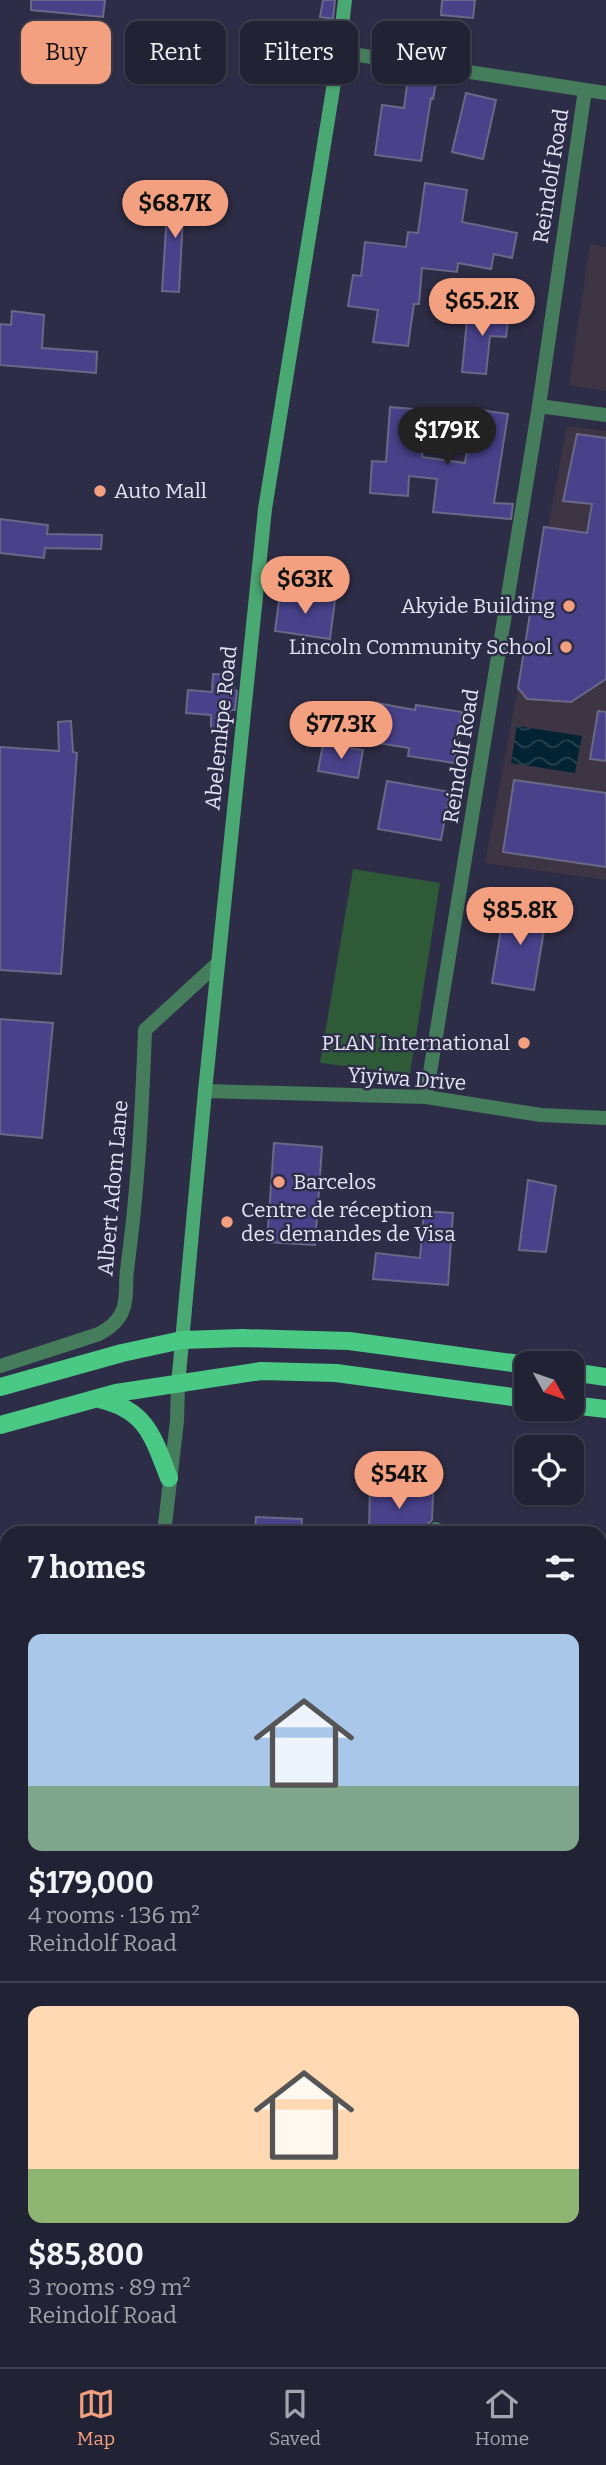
<!DOCTYPE html>
<html lang="en">
<head>
<meta charset="utf-8">
<style>
  body { margin:0; font-family:Bitter,serif; background:#2e2f41; color:#f1f3f6; height:100vh; display:flex; flex-direction:column; font-size:26px; white-space:nowrap }
  * { box-sizing:border-box; margin:0 }
  p { font-size:23px; color:#a2a4ad }
  .icon { flex:none; width:38px; height:38px; fill:none; stroke:currentColor; stroke-width:2; stroke-linecap:round; stroke-linejoin:round }
  .map { position:relative; flex:1; overflow:hidden }
  .sheet { position:absolute; left:0px; top:1526px; width:607px; height:842px; display:flex; flex-direction:column; background:#222235; border-radius:21px 21px 0 0; box-shadow:0 2px 5px #0004,0 0 0 2px #3f3f50 }
  .sheet>* { flex:none }
  .guide { position:absolute; left:21px; top:21px; width:565px; height:63px; display:flex; gap:14px }
  .needle { width:46px; rotate:130deg }
  .tools { position:absolute; left:514px; top:1351px; display:grid; gap:14px }
  .tools a { display:grid; place-items:center; width:70px; height:70px; border-radius:14px; background:#222235; box-shadow:0 2px 5px #0004,0 0 0 2px #3f3f50; font-size:35px }
  .price { position:absolute; translate:-50% -60px; padding:0 16px; border-radius:24px; background:#f3a081; color:#111; font-size:23px; line-height:46px; filter:drop-shadow(0 2px 4px #0008) }
  .price::after { content:''; position:absolute; left:50%; top:42px; width:21px; height:16px; margin-left:-10px; background:inherit; clip-path:polygon(0 0,100% 0,50% 100%) }
  .price.current { background:#222; color:#fff }
  ul { padding:0; list-style:none }
  li { display:grid; align-content:center; gap:14px; height:371px; padding:0 28px }
  li+li { border-top:2px solid #3f3f50 }
  li span { display:grid; place-items:center; height:217px; border-radius:14px; color:#555 }
  li>.icon { margin-inline-start:auto }
  span .icon { width:126px; height:126px; fill:#fffc; stroke-width:1 }
  li b { font-size:30px }
  h2 { display:flex; justify-content:space-between; align-items:center; height:84px; padding:0 28px; font-size:30px }
  .pill { padding:0 24px; border-radius:14px; background:#222235; box-shadow:0 2px 5px #0004,0 0 0 2px #3f3f50; font-size:24px; line-height:63px }
  .pill.current { background:#f3a081; color:#111 }
  .tab-bar { display:flex; justify-content:space-around; align-items:center; height:98px; border-top:2px solid #3f3f50; background:#222235; font-size:19px; color:#a2a4ad }
  .tab-bar a { display:grid; justify-items:center; gap:4px }
  .tab-bar .current { color:#f3a081 }
  .map>svg:first-child { display:block }
  .education { fill:#3d3444 }
  .grass { fill:#2e5a38 }
  .park { fill:url(#park-dots) }
  .water { fill:url(#water-waves) }
  .building { fill:#49428b; stroke:#696987; stroke-width:2 }
  .lines { fill:none; stroke-linecap:round; stroke-linejoin:round }
  .street { stroke:#457d5c; stroke-width:14 }
  .secondary { stroke:#4aa872; stroke-width:14 }
  .primary { stroke:#49c984; stroke-width:18 }
  .poi-dot { fill:#f3a081; stroke:#2e2d47; stroke-width:2.5 }
  .labels { text-anchor:middle; dominant-baseline:central; stroke-width:5; stroke-linejoin:round; paint-order:stroke }
  .street-label { font-size:21px; fill:#e4e4f6; stroke:#2e2d47 }
  .poi-label { font-size:21px; fill:#e4e4f6; stroke:#2e2d47; text-anchor:start }
</style>
</head>
<body>
<div class="map">
<svg width="606" height="2367" viewBox="0 0 606 2367">
  <defs>
    <pattern id="park-dots" width="8" height="8" patternUnits="userSpaceOnUse" patternTransform="scale(1.75)"><rect width="8" height="8" fill="#2e5a38"/><path d="M2 2h.1M6 6h.1" fill="none" stroke="#4c7255" stroke-width="1.8" stroke-linecap="round"/></pattern>
    <pattern id="water-waves" width="16" height="10" patternUnits="userSpaceOnUse" patternTransform="scale(1.75)"><rect width="16" height="10" fill="#012332"/><path d="M0 5q4-4 8 0t8 0" fill="none" stroke="#264350"/></pattern>
  </defs>
  <rect width="100%" height="100%" fill="#2e2d47"/>
  <path class="education" d="M 590,244 L 606,247 L 606,391 L 569,385 Z
    M 567,426 L 606,431 L 606,880 L 485,863 Z"/>
  <path class="grass" d="M 353,869 L 440,883 L 410,1074 L 320,1063 Z"/>
  <path class="park" d="M 0,2112 L 7,2112 L 7,2321 L 0,2319 Z"/>
  <path class="water" d="M 517,726 L 582,736 L 575,773 L 511,763 Z"/>
  <path class="building" d="M 31,0 L 105,0 L 103,17 L 31,10 Z
    M 323,0 L 335,0 L 333,19 L 320,17 Z
    M 442,0 L 475,0 L 473,18 L 441,15 Z
    M 170,27 L 185,29 L 181,75 L 166,74 Z
    M 408,78 L 436,82 L 433,99 L 431,98 L 421,161 L 375,155 L 382,105 L 404,108 Z
    M 466,93 L 496,100 L 483,159 L 452,152 Z
    M 425,183 L 467,190 L 462,222 L 517,233 L 512,258 L 494,254 L 491,269 L 458,263 L 457,272 L 422,268 L 419,304 L 414,304 L 408,346 L 373,342 L 378,310 L 348,306 L 353,275 L 361,276 L 365,242 L 406,247 L 408,232 L 418,233 Z
    M 168,197 L 196,199 L 195,218 L 183,217 L 179,292 L 162,291 Z
    M 468,309 L 509,313 L 506,337 L 490,336 L 486,374 L 462,372 Z
    M 12,311 L 44,315 L 42,348 L 97,352 L 96,373 L 0,365 L 0,324 L 11,325 Z
    M 390,407 L 413,409 L 410,442 L 424,443 L 422,457 L 465,463 L 473,409 L 508,414 L 494,503 L 513,504 L 511,519 L 433,512 L 437,479 L 409,476 L 408,496 L 370,493 L 372,461 L 386,462 Z
    M 577,434 L 606,438 L 606,679 L 571,702 L 527,699 L 518,688 L 544,527 L 587,533 L 592,504 L 563,501 Z
    M 0,519 L 48,525 L 47,534 L 102,535 L 101,549 L 45,548 L 44,558 L 0,553 Z
    M 280,593 L 335,600 L 330,639 L 275,631 Z
    M 213,674 L 234,675 L 234,690 L 237,691 L 235,710 L 230,710 L 229,733 L 211,732 L 211,715 L 186,713 L 188,690 L 212,692 Z
    M 377,703 L 415,710 L 416,705 L 462,712 L 454,763 L 408,756 L 409,748 L 371,742 Z
    M 598,711 L 606,712 L 606,761 L 590,759 Z
    M 71,721 L 73,752 L 77,753 L 61,974 L 0,970 L 0,747 L 59,751 L 58,722 Z
    M 323,744 L 363,750 L 358,778 L 318,771 Z
    M 514,780 L 606,793 L 606,867 L 503,852 Z
    M 387,781 L 450,792 L 441,840 L 378,829 Z
    M 505,905 L 547,912 L 534,990 L 492,983 Z
    M 0,1019 L 53,1023 L 42,1138 L 0,1134 Z
    M 274,1143 L 322,1147 L 315,1245 L 267,1242 Z
    M 528,1180 L 556,1186 L 546,1252 L 519,1250 Z
    M 424,1211 L 453,1213 L 448,1285 L 373,1279 L 376,1253 L 420,1258 Z
    M 370,1486 L 388,1487 L 388,1492 L 433,1493 L 432,1520 L 427,1525 L 426,1533 L 369,1533 Z
    M 256,1517 L 302,1519 L 301,1533 L 255,1533 Z"/>
  <g class="lines">
    <path class="street" d="M 339,52 L 606,93
      M 539,406 L 606,415
      M 205,1091 L 426,1097 L 541,1115 L 606,1118
      M 426,1097 L 539,406 L 585,90
      M 0,1366 L 99,1334 C 109,1328 117,1323 122,1312 C 128,1300 125,1283 127,1270 C 138,1190 142,1111 145,1030 L 218,963
      M 164,1533 L 177,1421 L 178,1385
      M 436,1533 L 436,1529
      M 600,1654 L 606,1654
      M 600,1957 L 606,1958
      M 0,2324 L 7,2326
      M 600,2342 L 606,2333
      M 125,2367 L 126,2361
      M 315,2367 L 316,2361
      M 585,2367 L 589,2361"/>
    <path class="secondary" d="M 178,1385 L 205,1091 L 265,509 L 339,52 L 345,0"/>
    <path class="primary" d="M 572,1372 L 606,1377
      M 0,1387 L 122,1353 L 182,1340 L 242,1338 L 349,1341 L 527,1365
      M 99,1399 C 147,1410 153,1437 169,1478
      M 572,1405 L 606,1409
      M 0,1425 L 116,1393 L 261,1371 L 336,1373 L 527,1399"/>
  </g>
  <g class="poi-dot">
    <circle cx="100" cy="491" r="7"/>
    <circle cx="569" cy="606" r="7"/>
    <circle cx="566" cy="647" r="7"/>
    <circle cx="524" cy="1043" r="7"/>
    <circle cx="279" cy="1182" r="7"/>
    <circle cx="227" cy="1222" r="7"/>
  </g>
  <g class="labels">
    <g class="street-label">
      <text transform="translate(551 176) rotate(-81)">Reindolf Road</text>
      <text transform="translate(221 728) rotate(-84)">Abelemkpe Road</text>
      <text transform="translate(461 756) rotate(-81)">Reindolf Road</text>
      <text transform="translate(407 1079) rotate(4)">Yiyiwa Drive</text>
      <text transform="translate(113 1188) rotate(-85)">Albert Adom Lane</text>
    </g>
    <g class="poi-label">
      <text x="114" y="491">Auto Mall</text>
      <text x="555" y="606" text-anchor="end">Akyide Building</text>
      <text x="552" y="647" text-anchor="end">Lincoln Community School</text>
      <text x="510" y="1043" text-anchor="end">PLAN International</text>
      <text x="293" y="1182">Barcelos</text>
      <text x="241" y="1210">Centre de réception<tspan x="241" dy="24">des demandes de Visa</tspan></text>
    </g>
  </g>
</svg>
<div class="tools">
<a><svg class="needle" viewBox="-14 -14 28 28"><path d="M0-13l5 13h-10z" fill="#e53935"/><path d="M0 13l5-13h-10z" fill="#a2a4ad"/></svg></a>
<a><svg class="icon" aria-label="locate" viewBox="0 0 24 24"><circle cx="12" cy="12" r="6"/><path d="M12 2v4M12 18v4M2 12h4M18 12h4"/></svg></a>
</div>
<b class="price" style="left:175px;top:240px">$68.7K</b>
<b class="price" style="left:482px;top:338px">$65.2K</b>
<b class="price current" style="left:447px;top:467px">$179K</b>
<b class="price" style="left:305px;top:616px">$63K</b>
<b class="price" style="left:341px;top:761px">$77.3K</b>
<b class="price" style="left:520px;top:947px">$85.8K</b>
<b class="price" style="left:399px;top:1511px">$54K</b>
<div class="guide">
<a class="pill current">Buy</a>
<a class="pill">Rent</a>
<a class="pill">Filters</a>
<a class="pill">New</a>
</div>
<section class="sheet">
<h2>7 homes<svg class="icon" aria-label="filters" viewBox="0 0 24 24"><path d="M4 7h16M4 17h16"/><circle cx="9" cy="7" r="2"/><circle cx="15" cy="17" r="2"/></svg></h2>
<ul>
<li><span style="background:linear-gradient(#a9c7e8 70%,#7fa58c 0)"><svg class="icon" aria-label="home" viewBox="0 0 24 24"><path d="M3 11l9-7 9 7M6 9v11h12V9"/></svg></span><div><b>$179,000</b><p>4 rooms · 136 m²</p><p>Reindolf Road</p></div></li>
<li><span style="background:linear-gradient(#ffd9b3 75%,#8fb573 0)"><svg class="icon" aria-label="home" viewBox="0 0 24 24"><path d="M3 11l9-7 9 7M6 9v11h12V9"/></svg></span><div><b>$85,800</b><p>3 rooms · 89 m²</p><p>Reindolf Road</p></div></li>
</ul>
</section>
</div>
<nav class="tab-bar">
<a class="current"><svg class="icon" aria-label="map" viewBox="0 0 24 24"><path d="M3 6l6-2 6 2 6-2v14l-6 2-6-2-6 2zM9 4v14M15 6v14"/></svg>Map</a>
<a><svg class="icon" aria-label="saved" viewBox="0 0 24 24"><path d="M7 4h10v16l-5-4-5 4z"/></svg>Saved</a>
<a><svg class="icon" aria-label="home" viewBox="0 0 24 24"><path d="M3 11l9-7 9 7M6 9v11h12V9"/></svg>Home</a>
</nav>
</body>
</html>
